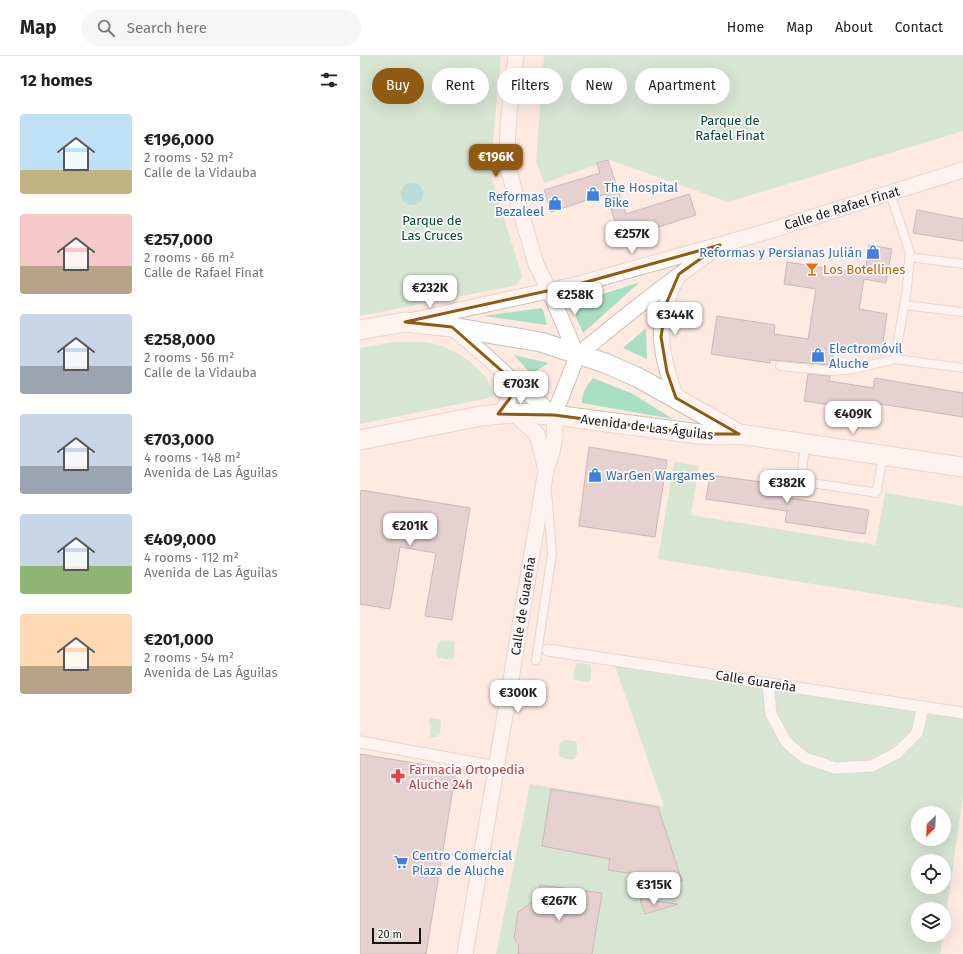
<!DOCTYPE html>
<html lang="en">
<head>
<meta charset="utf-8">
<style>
  body { margin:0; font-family:"Fira Sans",sans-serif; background:#f6f6f6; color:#222; height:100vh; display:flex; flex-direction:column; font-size:15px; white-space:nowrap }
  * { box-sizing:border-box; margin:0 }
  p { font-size:13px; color:#767676 }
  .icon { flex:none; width:22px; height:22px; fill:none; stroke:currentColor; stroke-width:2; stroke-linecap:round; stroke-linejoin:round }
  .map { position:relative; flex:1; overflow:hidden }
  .drawer { display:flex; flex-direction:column; background:#fff; width:360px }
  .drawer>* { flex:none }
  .guide { position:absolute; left:12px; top:12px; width:380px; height:36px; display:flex; gap:8px }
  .needle { width:26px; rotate:204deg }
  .buttons { position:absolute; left:551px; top:750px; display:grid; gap:8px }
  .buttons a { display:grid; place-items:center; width:40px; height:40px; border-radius:50%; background:#fff; box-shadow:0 4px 16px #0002; font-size:20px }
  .scale { position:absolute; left:12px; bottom:10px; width:49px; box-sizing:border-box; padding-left:4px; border:2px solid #1b1411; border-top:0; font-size:11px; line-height:14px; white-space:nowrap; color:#1b1411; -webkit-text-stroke:3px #fcfcfc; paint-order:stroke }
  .price { position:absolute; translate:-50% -34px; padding:0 9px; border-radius:8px; background:#fff; color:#222; font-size:13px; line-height:26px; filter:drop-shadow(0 1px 2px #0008) }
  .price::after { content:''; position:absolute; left:50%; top:24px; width:12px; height:9px; margin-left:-6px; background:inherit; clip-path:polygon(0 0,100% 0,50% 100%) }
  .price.on { background:#915a11; color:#fff }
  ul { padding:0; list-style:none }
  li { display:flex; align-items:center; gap:12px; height:100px; padding:0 20px }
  li span { display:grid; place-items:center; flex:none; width:112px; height:80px; border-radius:4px; color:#555 }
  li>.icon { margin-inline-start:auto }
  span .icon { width:48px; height:48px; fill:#fffc; stroke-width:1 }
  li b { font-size:17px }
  h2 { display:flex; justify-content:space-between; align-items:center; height:48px; padding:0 20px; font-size:17px }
  .chip { padding:0 14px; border-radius:18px; background:#fff; box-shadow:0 4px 16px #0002; font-size:14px; line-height:36px }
  .chip.on { background:#915a11; color:#fff }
  header { display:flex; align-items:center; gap:24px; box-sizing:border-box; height:56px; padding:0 20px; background:#fff; border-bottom:1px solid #e0e0e0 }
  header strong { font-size:19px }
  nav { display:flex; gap:22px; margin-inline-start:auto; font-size:14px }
  .search { width:280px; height:36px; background:#f6f6f6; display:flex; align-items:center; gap:10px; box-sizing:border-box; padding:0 14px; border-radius:22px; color:#767676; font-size:15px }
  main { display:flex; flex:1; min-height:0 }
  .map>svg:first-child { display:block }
  .green { fill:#a9dfc2; fill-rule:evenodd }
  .water { fill:#65cdcf }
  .building { fill:#c8b3bb; stroke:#8d7a81 }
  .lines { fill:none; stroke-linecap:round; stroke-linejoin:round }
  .service-casing { stroke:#cfbcb2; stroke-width:10 }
  .pedestrian-casing { stroke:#cfbcb2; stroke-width:13 }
  .minor-casing { stroke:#cfbcb2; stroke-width:17 }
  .tertiary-casing { stroke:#cfbcb2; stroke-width:21 }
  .service { stroke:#fff; stroke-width:8 }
  .pedestrian { stroke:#fff; stroke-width:11 }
  .minor { stroke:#fff; stroke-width:15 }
  .tertiary { stroke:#fff; stroke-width:19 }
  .marked { fill:none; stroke:#915a11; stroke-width:3; stroke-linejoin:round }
  .labels { text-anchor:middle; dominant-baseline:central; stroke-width:3.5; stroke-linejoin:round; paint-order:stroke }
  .park-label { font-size:13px; fill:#04472e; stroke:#fcfcfc }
  .shop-label { font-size:13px; fill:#366cbe; stroke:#fcfcfc; text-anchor:start }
  .street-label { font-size:13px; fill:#1b1411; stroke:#fcfcfc }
  .food-label { font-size:13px; fill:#c56008; stroke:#fcfcfc; text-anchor:start }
  .health-label { font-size:13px; fill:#be3a42; stroke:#fcfcfc; text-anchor:start }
</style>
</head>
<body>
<header>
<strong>Map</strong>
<div class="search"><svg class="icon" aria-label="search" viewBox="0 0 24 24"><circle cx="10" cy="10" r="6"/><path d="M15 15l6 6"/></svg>Search here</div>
<nav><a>Home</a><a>Map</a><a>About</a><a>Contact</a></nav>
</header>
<main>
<section class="drawer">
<h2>12 homes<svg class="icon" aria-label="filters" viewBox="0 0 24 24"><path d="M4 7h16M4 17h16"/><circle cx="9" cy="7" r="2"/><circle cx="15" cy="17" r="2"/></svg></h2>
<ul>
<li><span style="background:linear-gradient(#bfe0f5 70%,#c2b280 0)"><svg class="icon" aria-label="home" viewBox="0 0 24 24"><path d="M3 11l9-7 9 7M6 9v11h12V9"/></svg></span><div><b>€196,000</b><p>2 rooms · 52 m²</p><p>Calle de la Vidauba</p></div></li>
<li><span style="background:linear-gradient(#f6c9c9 65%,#b9a48a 0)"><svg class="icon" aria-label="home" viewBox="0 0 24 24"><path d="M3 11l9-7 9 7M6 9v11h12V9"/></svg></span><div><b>€257,000</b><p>2 rooms · 66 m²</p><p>Calle de Rafael Finat</p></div></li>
<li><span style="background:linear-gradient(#c9d6e8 65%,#9aa5b1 0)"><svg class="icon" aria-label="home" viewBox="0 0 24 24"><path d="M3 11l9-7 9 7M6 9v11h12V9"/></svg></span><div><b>€258,000</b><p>2 rooms · 56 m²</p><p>Calle de la Vidauba</p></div></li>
<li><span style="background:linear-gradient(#c9d6e8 65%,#9aa5b1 0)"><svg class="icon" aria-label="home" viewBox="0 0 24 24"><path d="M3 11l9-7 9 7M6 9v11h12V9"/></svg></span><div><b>€703,000</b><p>4 rooms · 148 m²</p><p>Avenida de Las Águilas</p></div></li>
<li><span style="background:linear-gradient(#c9d6e8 65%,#8fb573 0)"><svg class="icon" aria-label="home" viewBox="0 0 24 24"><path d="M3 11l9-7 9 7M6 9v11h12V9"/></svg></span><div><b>€409,000</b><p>4 rooms · 112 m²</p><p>Avenida de Las Águilas</p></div></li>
<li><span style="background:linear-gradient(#ffd9b3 65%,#b9a48a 0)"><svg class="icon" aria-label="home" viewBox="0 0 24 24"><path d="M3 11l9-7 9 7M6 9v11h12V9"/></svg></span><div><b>€201,000</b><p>2 rooms · 54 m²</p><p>Avenida de Las Águilas</p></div></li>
</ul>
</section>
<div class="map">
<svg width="603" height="898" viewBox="0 0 603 898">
  <rect width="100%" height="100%" fill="#feeae1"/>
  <path class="green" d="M 0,0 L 141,0 L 130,117 L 162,220 L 157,229 L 0,260 Z
    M 184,0 L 603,0 L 603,75 L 368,146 L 250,104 L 184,127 L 176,106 Z
    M 280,226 L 223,277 L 211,250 L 212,248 Z
    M 181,252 L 183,254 L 187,269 L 124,260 Z
    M 286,272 L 287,303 L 263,292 Z
    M 34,286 C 47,286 62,285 74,288 C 95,292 134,318 133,341 L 0,368 L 0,292 Z
    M 154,299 L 189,307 L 171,318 Z
    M 233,322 L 273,338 L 313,363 L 222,347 C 221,338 228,328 233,322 Z
    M 314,406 L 339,410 L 331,459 L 516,489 L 525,437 L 603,450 L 603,552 L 298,503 Z
    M 82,584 L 92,585 L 95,587 L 94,599 L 92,603 C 87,604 80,603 76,599 L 78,587 Z
    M 253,604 L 603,657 L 603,741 L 584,872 L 584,853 L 558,853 L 558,879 L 583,879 L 580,898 L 136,898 L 170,728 L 304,750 ZM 558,757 L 584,757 L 584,783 L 558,783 ZM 558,805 L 584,805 L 584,831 L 558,831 Z
    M 217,607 L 229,608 L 231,610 L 231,621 L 229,626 L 215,624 L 213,622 L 215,610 Z
    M 70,662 L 79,663 L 81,666 L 80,678 L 77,681 L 70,681 L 71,670 L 69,668 Z
    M 205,684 L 214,685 L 217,687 L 217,698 L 214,703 C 209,704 202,703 199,699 L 200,687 Z"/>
  <path class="water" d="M41 138a11 11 0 1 1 22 0a11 11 0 1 1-22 0Z"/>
  <path class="building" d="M 248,104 L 266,158 L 329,138 L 336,159 L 261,183 L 246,138 L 191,156 L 184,134 L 240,117 L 237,107 Z
    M 557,154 L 603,163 L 603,185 L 553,177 Z
    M 509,189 L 532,193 L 526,227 L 504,223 L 499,253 L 527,258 L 521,299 L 474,292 L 471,309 L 410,304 L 410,307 L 351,298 L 357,260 L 415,269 L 414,278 L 448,283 L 456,233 L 424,228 L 427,206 L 505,218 Z
    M 448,318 L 470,320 L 469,325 L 513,332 L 515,322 L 603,337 L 603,361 L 514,347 L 513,355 L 444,345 Z
    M 229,391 L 307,404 L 295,481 L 219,470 Z
    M 350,419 L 430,430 L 429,442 L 509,454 L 505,478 L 425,466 L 427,455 L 346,443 Z
    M 1,434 L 110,452 L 92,564 L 65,560 L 76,497 L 40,491 L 30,553 L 0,548 L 0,441 Z
    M 0,698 L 96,714 L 66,898 L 0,898 Z
    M 191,733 L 298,751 L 322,825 L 248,814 L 250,803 L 182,790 Z
    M 180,829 L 242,837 L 232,898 L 158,898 L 159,890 L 154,882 L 158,856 L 177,843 Z
    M 280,843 L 318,848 L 285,858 Z"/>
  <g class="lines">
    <defs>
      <path id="service" d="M 530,137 L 550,197 L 547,232 L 535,303
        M 549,201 L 603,208
        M 544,249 L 603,256
        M 420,310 L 473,315 L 494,313 L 535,303 L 603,312
        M 445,388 L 442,416 L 442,424 L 445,426 L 512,436 L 515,437 L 517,434 L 523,399
        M 176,604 L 192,498 L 187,436"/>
      <path id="pedestrian" d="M 188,594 L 603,657
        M 408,627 L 411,658 L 426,686 L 445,702 L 475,712 L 512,710 L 537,697 L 557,677 L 563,651
        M 0,686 L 136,711"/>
      <path id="minor" d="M 156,0 C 152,36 144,80 149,116 L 176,208 L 189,234 L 213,290 L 218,298
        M 54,264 L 219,228 L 402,177 L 603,114
        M 92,271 L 125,299 L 152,324 L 194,359
        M 218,298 C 235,286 250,272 266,260 C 294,237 323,216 352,195
        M 316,342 C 300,295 293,267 317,222
        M 153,357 L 177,378 L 186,414
        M 138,358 C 151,346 149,341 152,324
        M 105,898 L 186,414 L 192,396 L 195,378 L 194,359 L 218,298"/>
      <path id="tertiary" d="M 0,274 L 45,266 L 92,271 L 181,286 L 245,307 L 279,322 L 379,378
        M 0,384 L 121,360 L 153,357 L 194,359 L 339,378 L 361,379 L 379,378 L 603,411"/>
    </defs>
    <use href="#service" class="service-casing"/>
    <use href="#pedestrian" class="pedestrian-casing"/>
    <use href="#minor" class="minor-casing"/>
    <use href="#tertiary" class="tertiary-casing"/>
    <use href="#service" class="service"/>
    <use href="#pedestrian" class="pedestrian"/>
    <use href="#minor" class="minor"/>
    <use href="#tertiary" class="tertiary"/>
  </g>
  <path d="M0 0H603V898H0ZM 360,189 L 319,218 L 306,248 L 301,281 L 307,316 L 316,342 L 379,378 L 339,378 L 194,359 L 138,358 L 150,342 L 152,324 L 92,271 L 45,266 L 219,228 Z" fill="#feeae1" fill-opacity=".55" fill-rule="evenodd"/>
  <path class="marked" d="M 360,189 L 319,218 L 306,248 L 301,281 L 307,316 L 316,342 L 379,378 L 339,378 L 194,359 L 138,358 L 150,342 L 152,324 L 92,271 L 45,266 L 219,228 Z"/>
  <defs>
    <symbol id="shop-bare" viewBox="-9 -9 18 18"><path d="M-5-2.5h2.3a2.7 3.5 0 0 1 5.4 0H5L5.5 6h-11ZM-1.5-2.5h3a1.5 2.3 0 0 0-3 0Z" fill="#3f7fe0" stroke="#fcfcfc" stroke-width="2.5" paint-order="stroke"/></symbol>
    <symbol id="bar-bare" viewBox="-9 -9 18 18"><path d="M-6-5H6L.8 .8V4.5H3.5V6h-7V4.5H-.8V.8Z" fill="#e8710a" stroke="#fcfcfc" stroke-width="2.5" paint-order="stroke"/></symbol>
    <symbol id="pharmacy-bare" viewBox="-9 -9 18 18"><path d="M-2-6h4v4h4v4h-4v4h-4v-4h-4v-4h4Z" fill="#e0444e" stroke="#fcfcfc" stroke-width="2.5" paint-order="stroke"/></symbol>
    <symbol id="supermarket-bare" viewBox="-9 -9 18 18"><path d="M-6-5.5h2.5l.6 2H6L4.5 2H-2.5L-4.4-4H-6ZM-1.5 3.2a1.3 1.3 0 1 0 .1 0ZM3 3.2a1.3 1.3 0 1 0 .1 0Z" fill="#3f7fe0" stroke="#fcfcfc" stroke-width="2.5" paint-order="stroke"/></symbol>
  </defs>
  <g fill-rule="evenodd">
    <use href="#shop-bare" x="223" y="128" width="20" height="20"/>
    <use href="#shop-bare" x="185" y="137" width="20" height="20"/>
    <use href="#shop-bare" x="503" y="186" width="20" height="20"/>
    <use href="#bar-bare" x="442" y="203" width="20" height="20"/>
    <use href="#shop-bare" x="448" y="289" width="20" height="20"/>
    <use href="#shop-bare" x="225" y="409" width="20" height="20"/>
    <use href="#pharmacy-bare" x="28" y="710" width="20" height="20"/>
    <use href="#supermarket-bare" x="31" y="796" width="20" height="20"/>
  </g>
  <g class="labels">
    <g class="park-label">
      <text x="370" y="64">Parque de<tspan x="370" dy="15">Rafael Finat</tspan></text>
      <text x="72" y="164">Parque de<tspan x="72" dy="15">Las Cruces</tspan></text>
    </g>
    <g class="shop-label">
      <text x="244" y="131">The Hospital<tspan x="244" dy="15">Bike</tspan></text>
      <text x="184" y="140" text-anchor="end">Reformas<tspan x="184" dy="15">Bezaleel</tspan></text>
      <text x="502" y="196" text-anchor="end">Reformas y Persianas Julián</text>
      <text x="469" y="292">Electromóvil<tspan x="469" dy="15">Aluche</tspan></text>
      <text x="246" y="419">WarGen Wargames</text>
      <text x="52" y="799">Centro Comercial<tspan x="52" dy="15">Plaza de Aluche</tspan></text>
    </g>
    <g class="street-label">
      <text transform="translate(482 152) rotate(-17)">Calle de Rafael Finat</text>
      <text transform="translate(287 371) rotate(7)">Avenida de Las Águilas</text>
      <text transform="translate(163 550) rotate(-81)">Calle de Guareña</text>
      <text transform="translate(396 625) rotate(9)">Calle Guareña</text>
    </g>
    <g class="food-label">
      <text x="463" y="213">Los Botellines</text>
    </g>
    <g class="health-label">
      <text x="49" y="713">Farmacia Ortopedia<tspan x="49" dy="15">Aluche 24h</tspan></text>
    </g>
  </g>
</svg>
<div class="buttons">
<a><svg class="needle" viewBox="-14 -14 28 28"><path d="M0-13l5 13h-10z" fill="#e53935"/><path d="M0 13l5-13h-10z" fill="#767676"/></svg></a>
<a><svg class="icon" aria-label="locate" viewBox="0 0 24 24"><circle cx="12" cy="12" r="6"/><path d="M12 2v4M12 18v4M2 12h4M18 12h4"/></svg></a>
<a><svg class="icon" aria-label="layers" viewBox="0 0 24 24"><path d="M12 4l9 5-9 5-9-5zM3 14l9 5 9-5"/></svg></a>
</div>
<div class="scale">20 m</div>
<b class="price on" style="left:136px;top:122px">€196K</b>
<b class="price" style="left:272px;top:199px">€257K</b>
<b class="price" style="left:70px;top:253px">€232K</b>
<b class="price" style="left:215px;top:260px">€258K</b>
<b class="price" style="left:315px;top:280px">€344K</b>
<b class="price" style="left:161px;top:349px">€703K</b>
<b class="price" style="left:493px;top:379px">€409K</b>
<b class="price" style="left:427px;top:448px">€382K</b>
<b class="price" style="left:50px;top:491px">€201K</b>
<b class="price" style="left:158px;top:658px">€300K</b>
<b class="price" style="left:294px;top:850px">€315K</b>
<b class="price" style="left:199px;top:866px">€267K</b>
<div class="guide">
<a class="chip on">Buy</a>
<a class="chip">Rent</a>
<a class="chip">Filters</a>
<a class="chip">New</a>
<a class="chip">Apartment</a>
</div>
</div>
</main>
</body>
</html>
